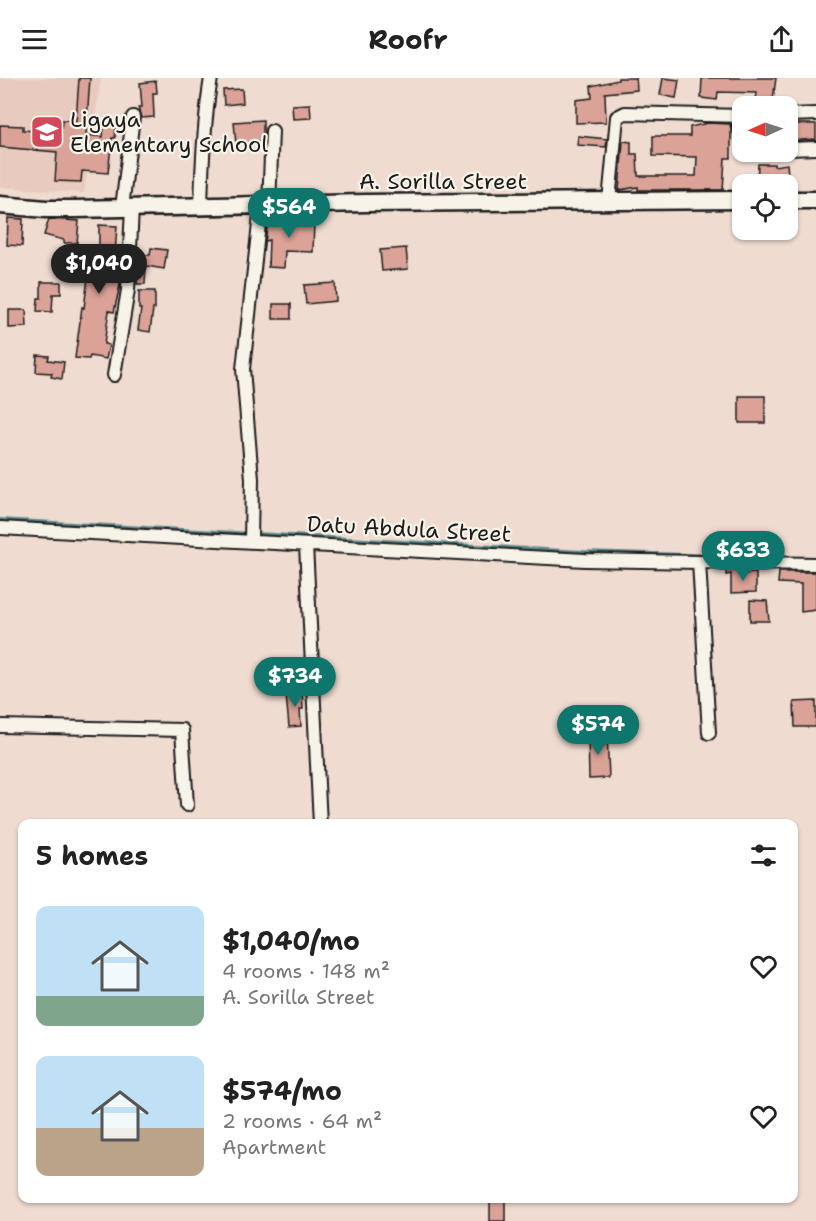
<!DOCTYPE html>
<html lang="en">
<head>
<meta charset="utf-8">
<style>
  body { margin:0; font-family:"Shantell Sans",sans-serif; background:#f6f6f6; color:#222; height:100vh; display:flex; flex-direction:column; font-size:22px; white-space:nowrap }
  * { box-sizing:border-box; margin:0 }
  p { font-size:20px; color:#767676 }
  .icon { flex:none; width:33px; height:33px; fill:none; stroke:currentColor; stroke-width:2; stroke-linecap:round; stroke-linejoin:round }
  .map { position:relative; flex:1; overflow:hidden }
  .side { position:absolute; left:18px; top:741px; width:780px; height:384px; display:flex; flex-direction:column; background:#fff; border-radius:12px; box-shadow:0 2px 4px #0004 }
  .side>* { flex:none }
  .needle { width:39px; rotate:267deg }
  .tools { position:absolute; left:732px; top:18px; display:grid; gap:12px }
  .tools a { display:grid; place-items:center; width:66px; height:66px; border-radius:12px; background:#fff; box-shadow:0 2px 4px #0004; font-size:30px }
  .price { position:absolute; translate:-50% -51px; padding:0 14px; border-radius:21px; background:#0f766e; color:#fff; font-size:20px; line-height:39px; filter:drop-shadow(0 2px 3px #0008) }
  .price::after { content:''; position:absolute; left:50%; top:36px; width:18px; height:14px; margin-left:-9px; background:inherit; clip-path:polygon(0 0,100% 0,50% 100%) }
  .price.selected { background:#222; color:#fff }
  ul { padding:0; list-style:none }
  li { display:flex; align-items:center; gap:18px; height:150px; padding:0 18px }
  li span { display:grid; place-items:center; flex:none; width:168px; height:120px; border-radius:12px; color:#555 }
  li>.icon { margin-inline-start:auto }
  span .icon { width:72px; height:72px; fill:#fffc; stroke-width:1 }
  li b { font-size:26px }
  h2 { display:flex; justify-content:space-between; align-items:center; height:72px; padding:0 18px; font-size:26px }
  header { display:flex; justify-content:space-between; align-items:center; height:78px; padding:0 18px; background:#fff; font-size:27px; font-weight:700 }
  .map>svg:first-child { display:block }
  .built { fill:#e9cabf }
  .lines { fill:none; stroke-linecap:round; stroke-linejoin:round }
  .stream { stroke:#5c8c90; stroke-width:4 }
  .building { fill:#dba297; stroke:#1c1c1c; stroke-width:1.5 }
  .street-casing { stroke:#1c1c1c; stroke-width:16 }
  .secondary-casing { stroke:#1c1c1c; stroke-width:21 }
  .street { stroke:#f7f3e8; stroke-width:12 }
  .secondary { stroke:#f7f3e8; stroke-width:16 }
  .labels { text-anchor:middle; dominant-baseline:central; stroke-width:4.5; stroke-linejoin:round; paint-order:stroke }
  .poi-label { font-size:22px; fill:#1c1c1c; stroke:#f7f3e8; text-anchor:start }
  .street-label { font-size:22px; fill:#1c1c1c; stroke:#f7f3e8 }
</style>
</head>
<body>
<header><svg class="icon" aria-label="menu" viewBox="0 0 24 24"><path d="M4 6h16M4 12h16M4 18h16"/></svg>Roofr<svg class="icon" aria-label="share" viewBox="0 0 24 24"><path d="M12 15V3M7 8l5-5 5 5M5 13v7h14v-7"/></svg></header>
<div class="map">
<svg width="816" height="1143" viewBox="0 0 816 1143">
  <rect width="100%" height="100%" fill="#efdbd0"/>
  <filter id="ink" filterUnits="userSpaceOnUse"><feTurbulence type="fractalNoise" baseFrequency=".0167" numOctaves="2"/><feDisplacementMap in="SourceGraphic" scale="12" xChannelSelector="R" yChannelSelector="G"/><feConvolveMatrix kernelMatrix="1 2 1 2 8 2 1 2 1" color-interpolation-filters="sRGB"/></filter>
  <g filter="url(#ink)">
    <path class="built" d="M 0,0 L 101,0 L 84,115 L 0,109 Z"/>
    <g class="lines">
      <path class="stream" d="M 0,442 L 583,474 L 754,479"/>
    </g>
    <path class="building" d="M 79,0 L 90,0 L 86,57 L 103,59 L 104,47 L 116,47 L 115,60 L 112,60 L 108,95 L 82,93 L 81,104 L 55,103 L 57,74 L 0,69 L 0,47 L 23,48 L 23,52 L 61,55 L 62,42 L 76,43 Z
      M 618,0 L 636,0 L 637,12 L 605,15 L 606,44 L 576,45 L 576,22 L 592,20 L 591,8 L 618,2 Z
      M 663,0 L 679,2 L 676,20 L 660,17 Z
      M 702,0 L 776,0 L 773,22 L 756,21 L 757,15 L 718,14 L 717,22 L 701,20 Z
      M 156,3 L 157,15 L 153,15 L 154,39 L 141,40 L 138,29 L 142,29 L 140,5 Z
      M 242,11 L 243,25 L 224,27 L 223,12 Z
      M 310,26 L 311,40 L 293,41 L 292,27 Z
      M 263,42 L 263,64 L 236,66 L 234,44 Z
      M 708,45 L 730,46 L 731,51 L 731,80 L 725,80 L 723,112 L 638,112 L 638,109 L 619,112 L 623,63 L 631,64 L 631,76 L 637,76 L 638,98 L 696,98 L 697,79 L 653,78 L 653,58 L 690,58 L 690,49 Z
      M 788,46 L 816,46 L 816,61 L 788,63 Z
      M 578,58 L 607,61 L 606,69 L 577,67 Z
      M 758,86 L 774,86 L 774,88 L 787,86 L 789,106 L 757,106 Z
      M 283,139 L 314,142 L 313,174 L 285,173 L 284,190 L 268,189 L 269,162 L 265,163 L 268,144 L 283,142 Z
      M 8,140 L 23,141 L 22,168 L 7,167 Z
      M 49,141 L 79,143 L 77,165 L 64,165 L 64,162 L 44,157 Z
      M 99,147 L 117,148 L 115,176 L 122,176 L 120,207 L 114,234 L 109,233 L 104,266 L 109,267 L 106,281 L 90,278 L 89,281 L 75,280 L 82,229 L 84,230 L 88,199 L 76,199 L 76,182 L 99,183 Z
      M 151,170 L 167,172 L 164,191 L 146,188 L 145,206 L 137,206 L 138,177 L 150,177 Z
      M 406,170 L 408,191 L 382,193 L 380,172 Z
      M 41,204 L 61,204 L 61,216 L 53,216 L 52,234 L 37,233 L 38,220 L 41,220 Z
      M 335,205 L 336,223 L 306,226 L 304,207 Z
      M 139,213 L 155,213 L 155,231 L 153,231 L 150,254 L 138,252 L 141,231 L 139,231 Z
      M 273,226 L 291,226 L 291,241 L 273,241 Z
      M 9,232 L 26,232 L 27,249 L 9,250 Z
      M 37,277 L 49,278 L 48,282 L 64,284 L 62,301 L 51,299 L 52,295 L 36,294 Z
      M 739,318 L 765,318 L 765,345 L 739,345 Z
      M 726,493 L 744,493 L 744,496 L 756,495 L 756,514 L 731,515 L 731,496 L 726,497 Z
      M 779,494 L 816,494 L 816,532 L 801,534 L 801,506 L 778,505 Z
      M 750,522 L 767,523 L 769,543 L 750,543 Z
      M 292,612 L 302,612 L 303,631 L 300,631 L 301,648 L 289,649 L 286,616 L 293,616 Z
      M 816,623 L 816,649 L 795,649 L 794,624 Z
      M 588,656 L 607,656 L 609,700 L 589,701 Z
      M 490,1120 L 505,1120 L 505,1143 L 490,1143 Z"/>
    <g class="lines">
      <defs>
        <path id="street" d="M 788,37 L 816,36
          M 737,39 L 742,61
          M 788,71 L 816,70
          M 609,123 L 617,39 L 625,35 L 742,38
          M 269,128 L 272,53
          M 122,130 L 133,39
          M 201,130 C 202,86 204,43 211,0
          M 114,297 L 128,212 L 132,130
          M 0,450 L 585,482 L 816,486
          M 251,463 L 252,401 L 243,291 L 261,128
          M 306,467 L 320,746
          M 699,484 L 709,655
          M 0,648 L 182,652 L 187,727"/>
        <path id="secondary" d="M 788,122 L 816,122
          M 0,127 L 46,131 L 75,131 L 366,125 L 742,122"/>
      </defs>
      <use href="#street" class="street-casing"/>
      <use href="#secondary" class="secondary-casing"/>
      <use href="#street" class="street"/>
      <use href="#secondary" class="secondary"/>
    </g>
  </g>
  <defs>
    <symbol id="school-square" viewBox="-11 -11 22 22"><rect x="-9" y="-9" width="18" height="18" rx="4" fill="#d1495b" stroke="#f7f3e8"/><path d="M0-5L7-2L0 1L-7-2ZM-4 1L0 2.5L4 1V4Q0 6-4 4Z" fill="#fff"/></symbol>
  </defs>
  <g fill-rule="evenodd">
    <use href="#school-square" x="28" y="35" width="38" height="38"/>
  </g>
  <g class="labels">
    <g class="poi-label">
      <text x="70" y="41">Ligaya<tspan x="70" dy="25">Elementary School</tspan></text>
    </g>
    <g class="street-label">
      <text x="443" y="103">A. Sorilla Street</text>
      <text transform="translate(409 451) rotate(3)">Datu Abdula Street</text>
    </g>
  </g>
</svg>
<div class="tools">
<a><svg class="needle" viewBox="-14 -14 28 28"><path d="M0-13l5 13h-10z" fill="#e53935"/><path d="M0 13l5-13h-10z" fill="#767676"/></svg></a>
<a><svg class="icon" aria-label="locate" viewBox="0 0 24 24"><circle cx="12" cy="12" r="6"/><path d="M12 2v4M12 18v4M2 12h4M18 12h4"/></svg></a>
</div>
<b class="price" style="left:289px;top:161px">$564</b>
<b class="price selected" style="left:99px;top:217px">$1,040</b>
<b class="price" style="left:743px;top:504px">$633</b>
<b class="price" style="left:295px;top:630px">$734</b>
<b class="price" style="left:598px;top:678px">$574</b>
<section class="side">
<h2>5 homes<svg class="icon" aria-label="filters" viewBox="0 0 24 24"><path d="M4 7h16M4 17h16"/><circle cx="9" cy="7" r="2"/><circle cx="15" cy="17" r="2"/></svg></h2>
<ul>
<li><span style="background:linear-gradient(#bfe0f5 75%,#7fa58c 0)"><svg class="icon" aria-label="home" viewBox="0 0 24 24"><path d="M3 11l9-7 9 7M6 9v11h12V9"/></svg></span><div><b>$1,040/mo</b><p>4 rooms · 148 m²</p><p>A. Sorilla Street</p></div><svg class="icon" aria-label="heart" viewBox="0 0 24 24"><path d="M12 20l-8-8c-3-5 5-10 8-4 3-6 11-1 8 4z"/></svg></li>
<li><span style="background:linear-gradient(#bfe0f5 60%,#b9a48a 0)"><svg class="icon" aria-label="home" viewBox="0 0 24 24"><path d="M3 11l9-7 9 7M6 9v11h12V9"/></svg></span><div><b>$574/mo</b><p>2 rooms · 64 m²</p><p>Apartment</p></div><svg class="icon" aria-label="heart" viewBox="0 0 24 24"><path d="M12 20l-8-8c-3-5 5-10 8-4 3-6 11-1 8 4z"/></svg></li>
</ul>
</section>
</div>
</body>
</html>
